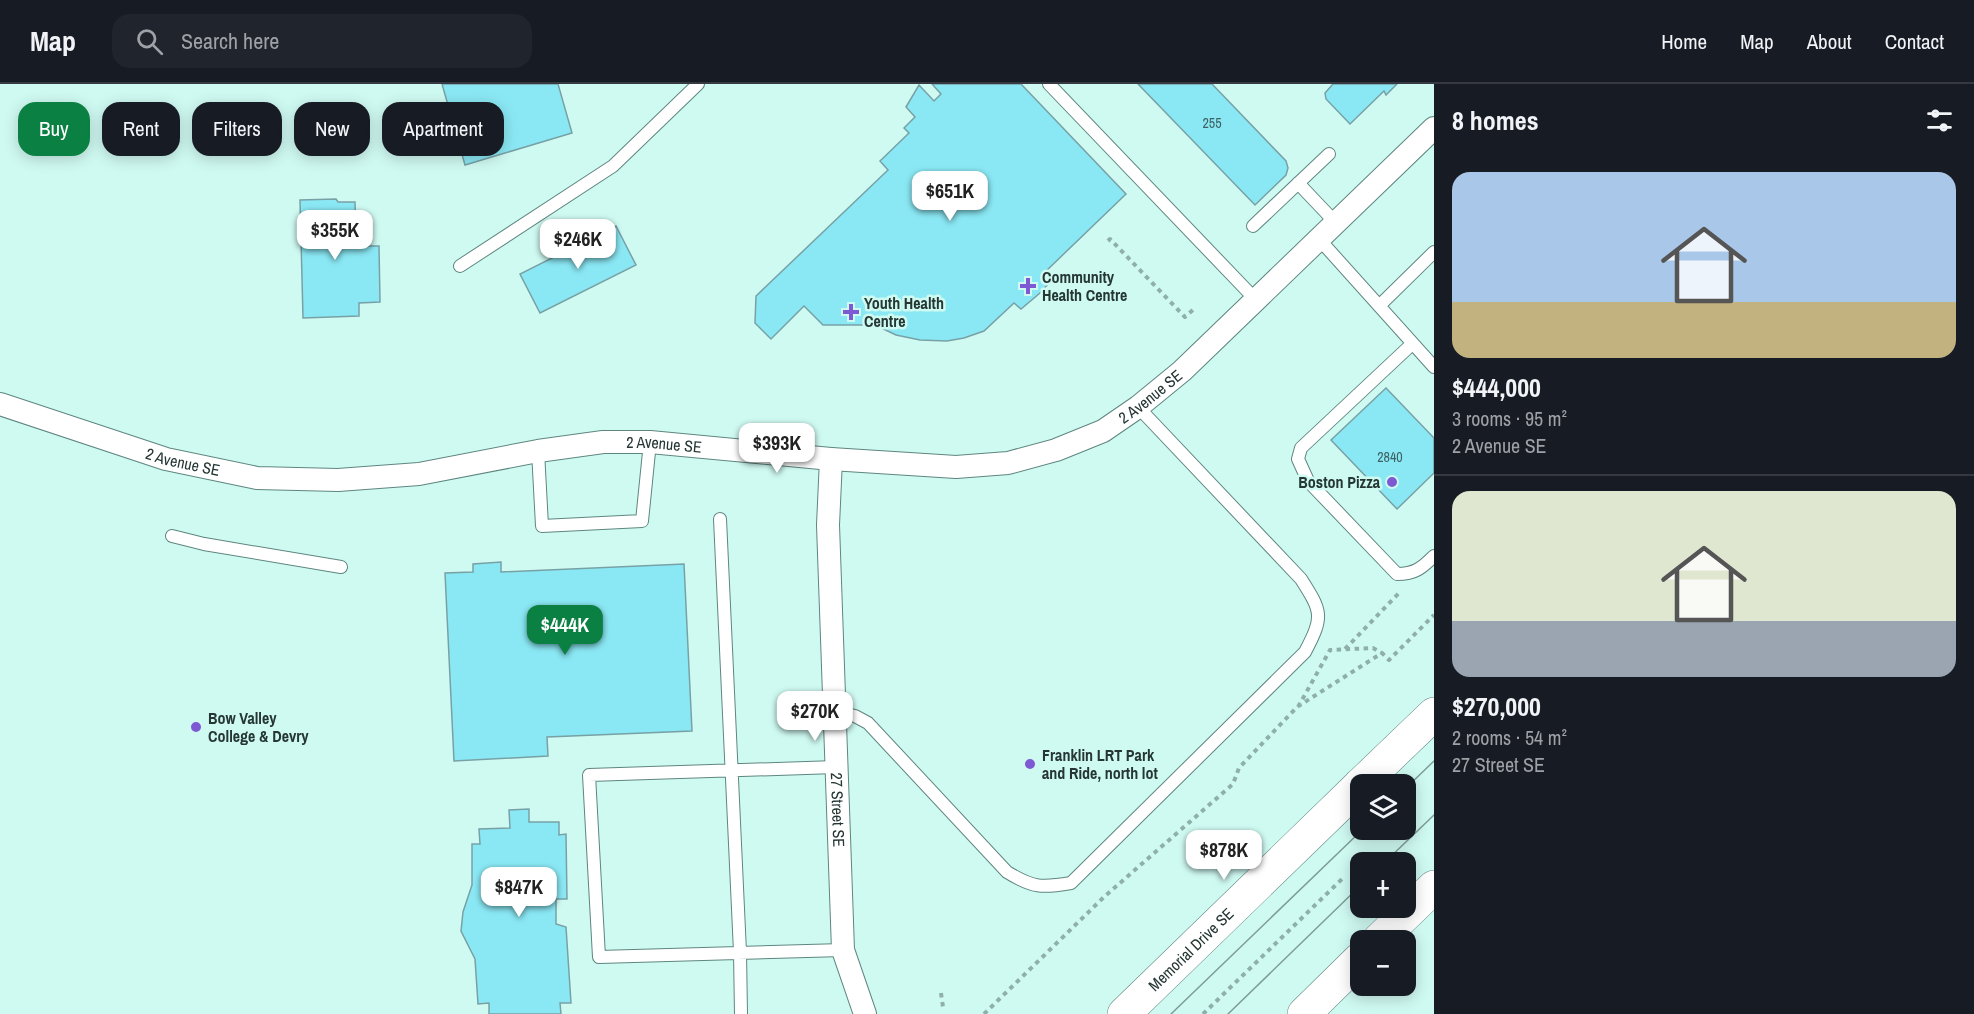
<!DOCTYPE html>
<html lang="en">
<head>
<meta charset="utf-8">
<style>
  body { margin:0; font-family:"Archivo Narrow",sans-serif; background:#20242c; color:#f1f3f6; height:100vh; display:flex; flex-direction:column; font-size:22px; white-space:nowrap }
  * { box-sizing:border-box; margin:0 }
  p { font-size:20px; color:#9ea1a6 }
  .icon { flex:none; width:33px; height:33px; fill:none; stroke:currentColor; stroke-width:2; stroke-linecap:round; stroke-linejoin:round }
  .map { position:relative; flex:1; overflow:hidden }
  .panel { display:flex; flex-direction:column; background:#171b24; width:540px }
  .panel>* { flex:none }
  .guide { position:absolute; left:18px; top:18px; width:570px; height:54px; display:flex; gap:12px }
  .fabs { position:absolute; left:1350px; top:690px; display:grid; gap:12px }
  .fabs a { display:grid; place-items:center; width:66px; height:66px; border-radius:12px; background:#171b24; box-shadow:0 3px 15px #0003; font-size:30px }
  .price { position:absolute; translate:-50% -51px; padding:0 14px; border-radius:12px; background:#fff; color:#222; font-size:20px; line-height:39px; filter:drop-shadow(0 2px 3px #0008) }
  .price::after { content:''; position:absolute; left:50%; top:36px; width:18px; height:14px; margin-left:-9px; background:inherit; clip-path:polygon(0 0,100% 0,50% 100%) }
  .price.selected { background:#0b8043; color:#fff }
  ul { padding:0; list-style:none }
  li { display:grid; align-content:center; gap:12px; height:318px; padding:0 18px }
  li+li { border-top:2px solid #363941 }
  li span { display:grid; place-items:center; height:186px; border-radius:18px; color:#555 }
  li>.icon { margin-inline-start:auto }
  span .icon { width:108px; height:108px; fill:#fffc; stroke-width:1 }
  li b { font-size:26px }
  h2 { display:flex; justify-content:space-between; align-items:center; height:72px; padding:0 18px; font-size:26px }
  .pill { padding:0 21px; border-radius:18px; background:#171b24; box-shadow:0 3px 15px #0003; font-size:21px; line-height:54px }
  .pill.selected { background:#0b8043; color:#fff }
  header { display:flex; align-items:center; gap:36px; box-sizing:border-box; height:84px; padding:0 30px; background:#171b24; border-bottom:2px solid #363941 }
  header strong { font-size:28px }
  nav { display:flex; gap:33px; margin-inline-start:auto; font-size:21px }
  .search { width:420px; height:54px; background:#20242c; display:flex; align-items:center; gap:15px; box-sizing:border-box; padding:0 21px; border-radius:18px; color:#9ea1a6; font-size:22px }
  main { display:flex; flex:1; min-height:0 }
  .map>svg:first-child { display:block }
  .building { fill:#8ae8f4; stroke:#78a1a6; stroke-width:1.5 }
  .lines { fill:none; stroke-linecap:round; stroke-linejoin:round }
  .lane-casing { stroke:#5e867f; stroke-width:14 }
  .street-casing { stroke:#5e867f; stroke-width:24 }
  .secondary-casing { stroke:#5e867f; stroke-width:34 }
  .path { stroke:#8fb0aa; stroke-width:4; stroke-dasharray:4.5 4.5; stroke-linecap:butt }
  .lane { stroke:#fff; stroke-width:12 }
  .street { stroke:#fff; stroke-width:22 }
  .secondary { stroke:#fff; stroke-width:33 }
  .tram { stroke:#7e9d97; stroke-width:1.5 }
  .poi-dot { fill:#7d5ad4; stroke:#cffaf2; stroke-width:2 }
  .labels { text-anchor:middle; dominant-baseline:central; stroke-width:5; stroke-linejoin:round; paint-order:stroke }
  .number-label { font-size:14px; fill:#3e6263 }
  .poi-label { font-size:16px; font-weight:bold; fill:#253633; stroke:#cffaf2; text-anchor:start }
  .street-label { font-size:16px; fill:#253633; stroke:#cffaf2 }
</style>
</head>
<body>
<header>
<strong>Map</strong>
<div class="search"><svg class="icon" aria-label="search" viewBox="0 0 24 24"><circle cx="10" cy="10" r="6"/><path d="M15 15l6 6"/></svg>Search here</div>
<nav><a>Home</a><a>Map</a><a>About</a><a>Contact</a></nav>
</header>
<main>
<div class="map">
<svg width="1434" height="930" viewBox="0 0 1434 930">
  <rect width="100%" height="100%" fill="#cffaf2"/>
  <path class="building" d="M 442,0 L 558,0 L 572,49 L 465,81 Z
    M 932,0 L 1021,0 L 1126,110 L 1044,189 L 1051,197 L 1040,209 L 1021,225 L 1014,219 L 984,247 L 964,254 L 947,257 L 920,256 L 896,251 L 875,241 L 823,241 L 804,222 L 771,255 L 755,239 L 756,212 L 888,86 L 880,77 L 909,49 L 904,44 L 915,33 L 906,23 L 919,1 L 934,17 L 941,10 Z
    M 1138,0 L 1212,0 L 1286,77 L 1288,84 L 1286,91 L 1255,121 Z
    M 1333,0 L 1397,0 L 1386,11 L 1384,7 L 1350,40 L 1326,15 L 1325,9 Z
    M 336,115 L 338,118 L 355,118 L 356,162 L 379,162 L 380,218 L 359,219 L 359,232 L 303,234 L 300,116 Z
    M 616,142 L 636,181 L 540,229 L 520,190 Z
    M 1386,304 L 1434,354 L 1434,389 L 1397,425 L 1331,356 Z
    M 501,478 L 501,488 L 684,480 L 692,647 L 547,653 L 548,672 L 454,677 L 445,489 L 473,488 L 473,480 Z
    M 529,725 L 529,738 L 559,738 L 559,751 L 566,750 L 567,815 L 556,815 L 556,840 L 566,843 L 571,919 L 560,919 L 561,930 L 489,930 L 489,919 L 478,920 L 475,875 L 461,847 L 463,828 L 472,801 L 472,760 L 480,760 L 479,745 L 510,744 L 509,726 Z"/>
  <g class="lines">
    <defs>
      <path id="lane" d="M 1049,0 L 1256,216
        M 1298,99 L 1336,139
        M 1253,142 L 1329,70
        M 1319,155 L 1434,283
        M 460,182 L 613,82 L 698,0
        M 1379,222 L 1434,168
        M 1412,260 L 1301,364 L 1298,375 L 1308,397 L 1397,490 C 1415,490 1422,484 1434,472
        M 538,367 L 542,442 L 642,437 L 650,358
        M 720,435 L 740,868 L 741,930
        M 172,452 L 204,460 L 341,483
        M 833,627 L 855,632 L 868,639 L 1007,788 C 1033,804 1042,804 1071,799 L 1305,568 C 1324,532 1322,528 1301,495 L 1138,323
        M 836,683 L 589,691 L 599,873 L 843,866"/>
      <g id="street">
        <path id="s1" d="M 0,320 L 166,375 L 257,394 L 338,396 L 419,390 L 538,367 L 603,358 L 650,358 L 831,375 L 956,383 L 1008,379 L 1056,366 L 1103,347 L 1138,323 L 1182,287 L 1434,44"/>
        <path id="s2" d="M 831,375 L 828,441 L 843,866 L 865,930"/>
      </g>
      <g id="secondary">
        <path d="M 1361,700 L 1434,630"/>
        <path d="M 1379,856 L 1434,803"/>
        <path id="s3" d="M 1124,930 L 1360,701"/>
        <path d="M 1304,930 L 1360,875"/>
      </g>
    </defs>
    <use href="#lane" class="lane-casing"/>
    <use href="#street" class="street-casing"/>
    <use href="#secondary" class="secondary-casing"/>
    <path class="path" d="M 1108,157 L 1110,155 L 1185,233 L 1195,224
      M 1345,565 L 1400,508
      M 1298,623 L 1330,566 L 1373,564 L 1382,569
      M 941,909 L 943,923
      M 984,930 L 1104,813 L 1233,700 L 1239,684 L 1297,623 L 1382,569 L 1389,576 L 1434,531
      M 1203,930 L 1342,795"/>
    <use href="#lane" class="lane"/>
    <use href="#street" class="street"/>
    <use href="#secondary" class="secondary"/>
    <path class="tram" d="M 1406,704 L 1434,677
      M 1385,778 L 1434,731
      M 1171,930 L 1362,746
      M 1228,930 L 1360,802"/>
  </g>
  <g class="poi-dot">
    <path d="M1025 193h6v6h6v6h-6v6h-6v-6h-6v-6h6z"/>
    <path d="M848 219h6v6h6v6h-6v6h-6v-6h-6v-6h6z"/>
    <circle cx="1392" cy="398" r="6"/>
    <circle cx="196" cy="643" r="6"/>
    <circle cx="1030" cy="680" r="6"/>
  </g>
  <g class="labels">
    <g class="number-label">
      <text x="1212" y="39">255</text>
      <text x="1390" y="373">2840</text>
    </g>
    <g class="poi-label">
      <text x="1042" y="193">Community<tspan x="1042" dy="18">Health Centre</tspan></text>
      <text x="864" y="219">Youth Health<tspan x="864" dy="18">Centre</tspan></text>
      <text x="1380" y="398" text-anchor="end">Boston Pizza</text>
      <text x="208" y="634">Bow Valley<tspan x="208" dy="18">College &amp; Devry</tspan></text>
      <text x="1042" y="671">Franklin LRT Park<tspan x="1042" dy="18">and Ride, north lot</tspan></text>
    </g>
    <g class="street-label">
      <text stroke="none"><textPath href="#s1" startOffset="1182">2 Avenue SE</textPath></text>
      <text stroke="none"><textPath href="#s1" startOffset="678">2 Avenue SE</textPath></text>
      <text stroke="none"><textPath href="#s1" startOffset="192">2 Avenue SE</textPath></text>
      <text stroke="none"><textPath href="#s2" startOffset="351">27 Street SE</textPath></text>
      <text stroke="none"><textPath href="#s3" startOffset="93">Memorial Drive SE</textPath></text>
    </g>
  </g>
</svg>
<div class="fabs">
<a><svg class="icon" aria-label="layers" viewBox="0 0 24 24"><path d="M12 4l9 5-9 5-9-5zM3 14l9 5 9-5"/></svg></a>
<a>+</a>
<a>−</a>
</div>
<b class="price" style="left:950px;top:138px">$651K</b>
<b class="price" style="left:335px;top:177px">$355K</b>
<b class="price" style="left:578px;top:186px">$246K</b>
<b class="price" style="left:777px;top:390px">$393K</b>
<b class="price selected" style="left:565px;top:572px">$444K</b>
<b class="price" style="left:815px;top:658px">$270K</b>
<b class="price" style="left:1224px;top:797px">$878K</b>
<b class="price" style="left:519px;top:834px">$847K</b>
<div class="guide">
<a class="pill selected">Buy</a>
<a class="pill">Rent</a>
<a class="pill">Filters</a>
<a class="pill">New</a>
<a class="pill">Apartment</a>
</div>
</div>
<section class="panel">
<h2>8 homes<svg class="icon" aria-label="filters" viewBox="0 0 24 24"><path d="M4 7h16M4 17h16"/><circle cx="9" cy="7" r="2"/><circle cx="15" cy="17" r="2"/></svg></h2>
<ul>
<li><span style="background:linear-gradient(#a9c7e8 70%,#c2b280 0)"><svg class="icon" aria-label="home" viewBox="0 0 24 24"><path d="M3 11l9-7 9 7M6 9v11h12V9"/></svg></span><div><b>$444,000</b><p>3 rooms · 95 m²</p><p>2 Avenue SE</p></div></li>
<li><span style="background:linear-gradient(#dfe7d0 70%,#9aa5b1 0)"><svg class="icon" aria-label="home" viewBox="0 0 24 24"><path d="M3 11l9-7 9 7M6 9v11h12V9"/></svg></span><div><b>$270,000</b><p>2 rooms · 54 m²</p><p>27 Street SE</p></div></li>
</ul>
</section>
</main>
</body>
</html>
